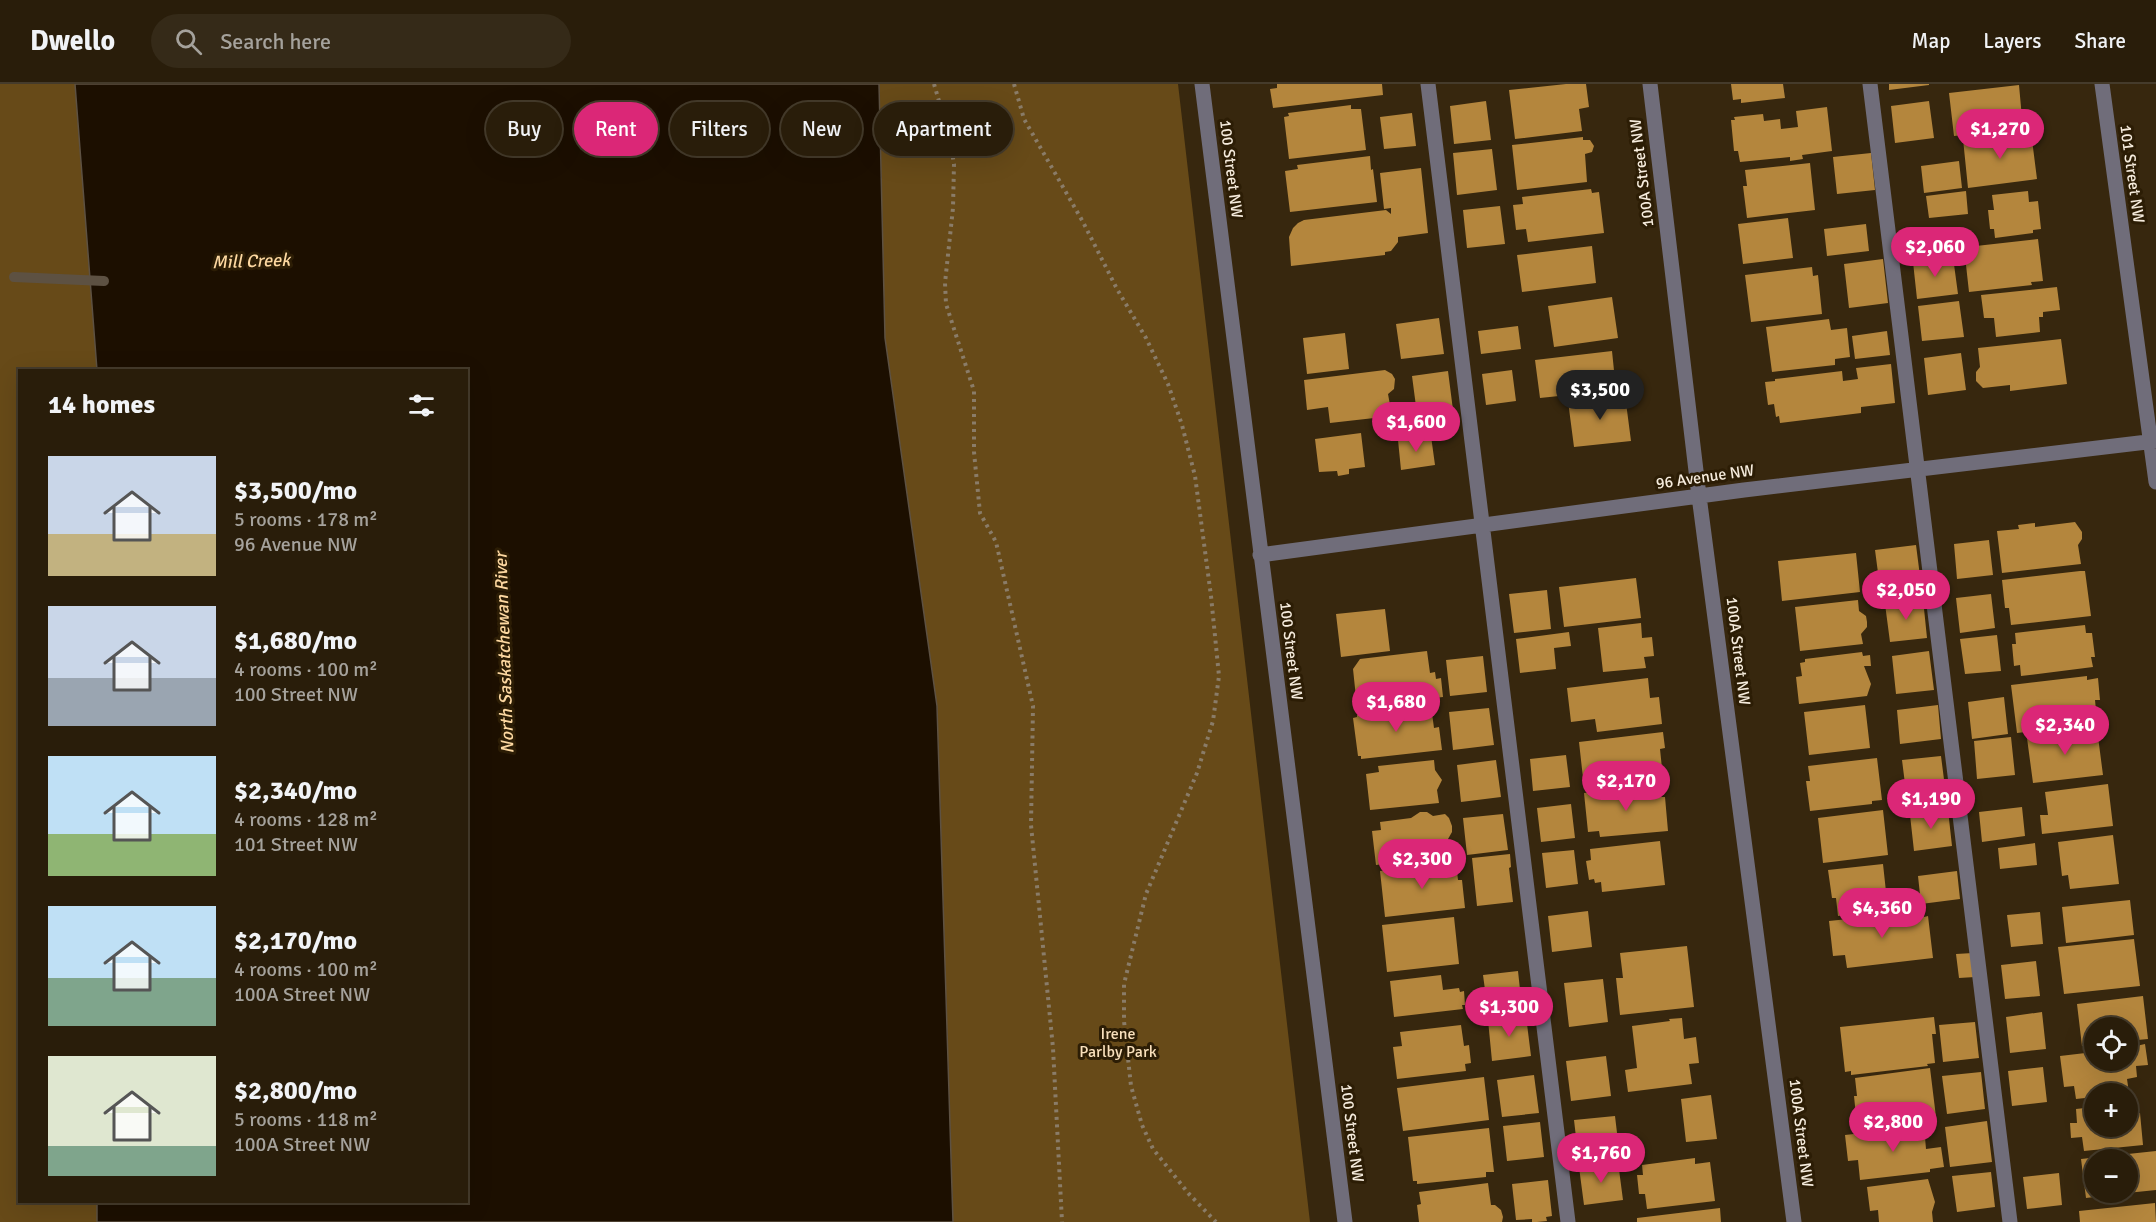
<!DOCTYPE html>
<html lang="en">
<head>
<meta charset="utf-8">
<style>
  body { margin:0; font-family:Signika,sans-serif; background:#352a18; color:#f1f3f6; height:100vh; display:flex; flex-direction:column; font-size:22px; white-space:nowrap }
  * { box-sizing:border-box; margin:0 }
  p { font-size:20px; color:#a5a29c }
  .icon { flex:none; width:33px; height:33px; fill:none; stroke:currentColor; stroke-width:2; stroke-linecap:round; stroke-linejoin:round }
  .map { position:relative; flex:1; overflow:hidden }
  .sheet { position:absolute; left:18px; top:285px; width:450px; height:834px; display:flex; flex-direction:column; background:#291d0a; border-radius:0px; box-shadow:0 6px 24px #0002,0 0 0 2px #453b2b }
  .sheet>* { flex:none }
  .top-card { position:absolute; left:486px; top:18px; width:570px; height:54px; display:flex; gap:12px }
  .buttons { position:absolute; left:2084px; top:933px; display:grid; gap:12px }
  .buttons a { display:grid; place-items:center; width:54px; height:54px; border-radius:50%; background:#291d0a; box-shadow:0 6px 24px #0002,0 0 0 2px #453b2b; font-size:30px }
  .price { position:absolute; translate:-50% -51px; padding:0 14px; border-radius:21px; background:#db2777; color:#fff; font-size:20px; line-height:39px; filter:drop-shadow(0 2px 3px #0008) }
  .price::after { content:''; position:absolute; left:50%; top:36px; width:18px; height:14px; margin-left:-9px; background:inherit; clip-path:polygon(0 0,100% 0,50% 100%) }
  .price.selected { background:#222; color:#fff }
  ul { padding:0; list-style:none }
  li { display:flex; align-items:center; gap:18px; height:150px; padding:0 30px }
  li span { display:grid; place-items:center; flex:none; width:168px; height:120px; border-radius:0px; color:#555 }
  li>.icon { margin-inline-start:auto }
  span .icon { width:72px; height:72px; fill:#fffc; stroke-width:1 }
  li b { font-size:26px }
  h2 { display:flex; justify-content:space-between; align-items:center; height:72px; padding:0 30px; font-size:26px }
  .pill { padding:0 21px; border-radius:27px; background:#291d0a; box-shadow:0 6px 24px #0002,0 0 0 2px #453b2b; font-size:21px; line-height:54px }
  .pill.selected { background:#db2777; color:#fff }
  header { display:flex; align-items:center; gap:36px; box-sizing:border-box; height:84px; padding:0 30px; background:#291d0a; border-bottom:2px solid #453b2b }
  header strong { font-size:28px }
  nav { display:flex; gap:33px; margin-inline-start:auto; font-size:21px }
  .search { width:420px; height:54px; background:#352a18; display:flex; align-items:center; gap:15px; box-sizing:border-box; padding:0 21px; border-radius:33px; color:#a5a29c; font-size:22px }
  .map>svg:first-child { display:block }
  .green { fill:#674a18 }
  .water { fill:#1c0f00; stroke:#5d5142; stroke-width:1.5 }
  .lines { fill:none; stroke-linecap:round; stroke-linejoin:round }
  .stream { stroke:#5d5142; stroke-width:10 }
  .building { fill:#b4863d }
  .path { stroke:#8a7c68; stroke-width:4; stroke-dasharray:3 4.5; stroke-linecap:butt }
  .minor { stroke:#706d7a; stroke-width:15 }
  .labels { text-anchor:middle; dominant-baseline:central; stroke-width:6; stroke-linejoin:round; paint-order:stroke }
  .street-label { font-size:16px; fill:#f6ecdd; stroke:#2c1d05 }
  .park-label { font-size:16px; fill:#f9e0bc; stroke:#2c1d05 }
  .water-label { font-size:18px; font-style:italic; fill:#fdd8a1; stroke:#2c1d05 }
</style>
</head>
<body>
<header>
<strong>Dwello</strong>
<div class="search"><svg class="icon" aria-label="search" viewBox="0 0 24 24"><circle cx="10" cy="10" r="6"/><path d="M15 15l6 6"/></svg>Search here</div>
<nav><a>Map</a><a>Layers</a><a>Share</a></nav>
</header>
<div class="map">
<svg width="2156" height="1138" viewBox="0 0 2156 1138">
  <rect width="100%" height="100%" fill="#37270e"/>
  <path class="green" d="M 0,0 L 75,0 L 97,286 L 20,286 L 20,1118 L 97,1118 L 97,1138 L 0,1138 Z
    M 879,0 L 1178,0 L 1310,1138 L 953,1138 L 937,622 L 885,254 Z"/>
  <path class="water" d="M 75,0 L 879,0 L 885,254 L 937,622 L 953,1138 L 97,1138 L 97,1118 L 466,1118 L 466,286 L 97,286 Z"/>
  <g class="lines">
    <path class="stream" d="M 14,193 L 104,197"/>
  </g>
  <path class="building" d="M 1277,0 L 1382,0 L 1383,11 L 1273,24 L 1270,5 L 1277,4 Z
    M 1566,0 L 1586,0 L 1589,23 L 1579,25 L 1582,47 L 1515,55 L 1509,6 Z
    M 1731,0 L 1783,0 L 1785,14 L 1741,19 L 1741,15 L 1733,16 Z
    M 1889,0 L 1929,0 L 1929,1 L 1889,6 Z
    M 2019,1 L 2023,45 L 1954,52 L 1949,9 Z
    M 1486,17 L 1491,56 L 1454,60 L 1450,22 Z
    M 1929,17 L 1934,54 L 1895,59 L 1891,22 Z
    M 1351,21 L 1351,25 L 1361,25 L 1366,66 L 1289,75 L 1284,33 L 1289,32 L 1288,29 Z
    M 1827,23 L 1832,67 L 1802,71 L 1803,75 L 1790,77 L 1790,73 L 1740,78 L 1738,67 L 1734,67 L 1731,36 L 1735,36 L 1734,33 L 1763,30 L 1764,37 L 1780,35 L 1781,45 L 1798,43 L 1796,27 Z
    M 1412,29 L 1416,62 L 1384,65 L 1380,33 Z
    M 2031,48 L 2037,95 L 1968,104 L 1963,55 Z
    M 1583,53 L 1583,56 L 1590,56 L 1594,62 L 1592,68 L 1585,70 L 1587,98 L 1517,106 L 1512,61 Z
    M 1492,65 L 1497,106 L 1457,111 L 1453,69 Z
    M 1871,69 L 1875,106 L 1837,110 L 1833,73 Z
    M 1370,72 L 1371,86 L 1373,85 L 1377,118 L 1290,128 L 1285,87 L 1298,85 L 1297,81 Z
    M 1959,77 L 1962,104 L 1924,109 L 1921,82 Z
    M 1810,79 L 1815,126 L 1747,134 L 1743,102 L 1747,102 L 1745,86 Z
    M 1421,84 L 1428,149 L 1398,153 L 1398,158 L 1391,167 L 1385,168 L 1385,171 L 1291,182 L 1289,153 L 1293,144 L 1298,139 L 1304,136 L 1386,126 L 1391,130 L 1391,124 L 1384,125 L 1380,89 Z
    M 1591,105 L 1592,109 L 1599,108 L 1604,149 L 1528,158 L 1526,145 L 1516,146 L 1513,121 L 1523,120 L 1522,113 Z
    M 1966,107 L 1968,130 L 1929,134 L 1926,112 Z
    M 2028,107 L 2029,118 L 2038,117 L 2041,145 L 2033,146 L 2033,149 L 1995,154 L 1994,145 L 1990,145 L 1988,126 L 1994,126 L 1992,111 Z
    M 1500,122 L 1505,160 L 1467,164 L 1463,126 Z
    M 1788,134 L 1793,174 L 1743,180 L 1738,140 Z
    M 1866,140 L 1869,167 L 1827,172 L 1824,145 Z
    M 2038,155 L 2043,197 L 2031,198 L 2032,201 L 1969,208 L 1965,172 L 1977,171 L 1976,162 Z
    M 1592,162 L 1596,199 L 1522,208 L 1517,171 Z
    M 1953,173 L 1958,210 L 1917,215 L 1913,178 Z
    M 1883,175 L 1888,219 L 1849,224 L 1844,180 Z
    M 1812,183 L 1813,192 L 1818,191 L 1822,230 L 1751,238 L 1745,191 Z
    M 2057,203 L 2060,226 L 2043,228 L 2043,233 L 2039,233 L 2040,248 L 1996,253 L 1994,234 L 1984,234 L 1981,211 Z
    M 1612,213 L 1618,254 L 1554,263 L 1548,222 Z
    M 1959,217 L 1964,253 L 1922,257 L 1918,222 Z
    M 1439,234 L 1444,270 L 1401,275 L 1396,240 Z
    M 1829,235 L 1831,246 L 1847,244 L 1850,273 L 1835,275 L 1835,281 L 1772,288 L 1766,243 Z
    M 1518,242 L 1521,265 L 1481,270 L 1478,247 Z
    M 1887,247 L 1890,271 L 1855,275 L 1852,252 Z
    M 1345,249 L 1349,285 L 1307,290 L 1303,254 Z
    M 2061,255 L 2067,300 L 2010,307 L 2010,301 L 1983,304 L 1976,297 L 1976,288 L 1980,283 L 1978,264 Z
    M 1612,267 L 1616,306 L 1540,314 L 1535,276 Z
    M 1961,269 L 1966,306 L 1928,311 L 1924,274 Z
    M 1891,280 L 1895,319 L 1861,323 L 1861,329 L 1780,339 L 1779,332 L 1776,333 L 1774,320 L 1768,321 L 1765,298 L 1775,297 L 1775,295 L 1842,287 L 1843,297 L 1858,295 L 1856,284 Z
    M 1385,286 L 1392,290 L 1395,295 L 1394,305 L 1388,310 L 1392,332 L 1330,339 L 1328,323 L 1307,326 L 1304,296 Z
    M 1512,286 L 1516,317 L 1486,321 L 1482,290 Z
    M 1448,287 L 1453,326 L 1417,330 L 1412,292 Z
    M 1625,311 L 1631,357 L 1574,363 L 1568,317 Z
    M 1361,349 L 1365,383 L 1349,385 L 1349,390 L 1338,392 L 1337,387 L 1319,388 L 1315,355 Z
    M 1431,352 L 1435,381 L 1401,386 L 1398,356 Z
    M 2075,438 L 2082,448 L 2082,455 L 2078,461 L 2081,480 L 2002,489 L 1997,447 L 2019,445 L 2018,441 L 2035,439 L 2035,443 Z
    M 1989,456 L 1993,491 L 1957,495 L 1954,460 Z
    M 1916,461 L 1921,500 L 1880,504 L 1875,466 Z
    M 1856,469 L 1860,508 L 1782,517 L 1778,477 Z
    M 2080,487 L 2085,487 L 2091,532 L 2011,541 L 2009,524 L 2005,524 L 2002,496 Z
    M 1636,494 L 1641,534 L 1564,543 L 1559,503 Z
    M 1547,506 L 1551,545 L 1514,549 L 1509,510 Z
    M 1991,510 L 1995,544 L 1960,549 L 1956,514 Z
    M 1923,515 L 1927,554 L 1890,558 L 1885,520 Z
    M 1858,516 L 1859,527 L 1866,532 L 1867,538 L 1867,543 L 1861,550 L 1863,560 L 1800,567 L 1795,523 Z
    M 1385,525 L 1390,567 L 1341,573 L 1336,530 Z
    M 1641,539 L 1642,554 L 1652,553 L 1654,572 L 1644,573 L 1646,584 L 1603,588 L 1598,544 Z
    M 2085,541 L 2086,549 L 2092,549 L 2095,573 L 2091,573 L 2093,583 L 2021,592 L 2020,581 L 2014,582 L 2012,560 L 2016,560 L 2015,549 Z
    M 1569,548 L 1571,562 L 1554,564 L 1556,585 L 1520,589 L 1516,555 Z
    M 1997,551 L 2001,587 L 1965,590 L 1960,555 Z
    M 1427,567 L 1430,589 L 1435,588 L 1436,595 L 1441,594 L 1443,613 L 1357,623 L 1353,585 L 1360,575 Z
    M 1929,567 L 1934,606 L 1896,610 L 1892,572 Z
    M 1862,568 L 1863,572 L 1870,571 L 1871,582 L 1864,582 L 1871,600 L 1867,612 L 1799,620 L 1796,593 L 1802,592 L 1800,579 L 1805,578 L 1805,575 Z
    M 1483,572 L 1487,608 L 1450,612 L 1446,576 Z
    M 2087,592 L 2087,596 L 2098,594 L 2100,616 L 2095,616 L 2097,636 L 2092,637 L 2092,640 L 2017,649 L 2011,601 Z
    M 1648,594 L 1650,614 L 1659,613 L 1662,640 L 1597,648 L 1595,635 L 1571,638 L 1567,604 Z
    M 2004,613 L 2008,650 L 1972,655 L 1968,618 Z
    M 1865,621 L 1870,664 L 1809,671 L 1804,628 Z
    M 1938,621 L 1941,655 L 1900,660 L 1897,626 Z
    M 1431,622 L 1434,644 L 1439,643 L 1442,666 L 1361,675 L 1361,672 L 1358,672 L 1353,634 L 1357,633 L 1357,631 Z
    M 1489,624 L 1494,661 L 1453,666 L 1449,628 Z
    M 2097,645 L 2103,691 L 2033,699 L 2027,654 Z
    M 1663,648 L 1665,664 L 1660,665 L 1663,694 L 1584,703 L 1579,658 Z
    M 2011,653 L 2015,691 L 1977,695 L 1974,657 Z
    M 1566,671 L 1570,703 L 1533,707 L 1530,675 Z
    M 1941,672 L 1946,711 L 1907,716 L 1902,676 Z
    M 1877,674 L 1882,716 L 1872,717 L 1872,720 L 1810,727 L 1806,697 L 1810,697 L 1808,682 Z
    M 1434,676 L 1435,686 L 1442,696 L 1437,706 L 1439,719 L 1370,726 L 1366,690 L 1379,688 L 1378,682 Z
    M 1496,676 L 1501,713 L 1461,718 L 1457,681 Z
    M 2108,700 L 2113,742 L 2042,750 L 2040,731 L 2048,731 L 2045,708 Z
    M 1653,702 L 1654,713 L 1665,713 L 1668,747 L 1600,753 L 1599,747 L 1588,748 L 1584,709 Z
    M 1571,720 L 1575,754 L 1541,758 L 1537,724 Z
    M 2022,723 L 2025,752 L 1982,758 L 1979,728 Z
    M 1883,726 L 1888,771 L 1823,779 L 1818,734 Z
    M 1948,726 L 1952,762 L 1914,767 L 1910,731 Z
    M 1420,728 L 1427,728 L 1433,732 L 1445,730 L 1449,734 L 1452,742 L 1452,748 L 1448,755 L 1450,769 L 1445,769 L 1446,773 L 1376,781 L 1372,747 L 1381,746 L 1380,738 L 1411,734 Z
    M 1503,730 L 1508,766 L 1467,771 L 1463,734 Z
    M 2113,751 L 2119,800 L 2070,805 L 2068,791 L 2062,792 L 2058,758 Z
    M 1660,757 L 1665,801 L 1602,808 L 1601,798 L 1595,799 L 1594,795 L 1589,796 L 1586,777 L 1591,776 L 1590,765 Z
    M 2035,759 L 2037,781 L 2000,785 L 1998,764 Z
    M 1574,766 L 1578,800 L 1546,804 L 1542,769 Z
    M 1510,770 L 1511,783 L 1509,784 L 1513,818 L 1477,822 L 1472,774 Z
    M 1456,779 L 1458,796 L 1462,796 L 1465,824 L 1385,833 L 1380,787 Z
    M 1883,780 L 1888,826 L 1838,832 L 1836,814 L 1832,814 L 1828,786 Z
    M 1957,787 L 1960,815 L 1921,820 L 1918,792 Z
    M 2130,816 L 2134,851 L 2066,859 L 2062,823 Z
    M 1588,827 L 1592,863 L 1552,868 L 1548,832 Z
    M 1924,827 L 1924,833 L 1928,832 L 1933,874 L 1847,884 L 1845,871 L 1833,872 L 1829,837 Z
    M 2040,828 L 2043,860 L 2011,863 L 2007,831 Z
    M 1454,833 L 1459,880 L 1387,888 L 1382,841 Z
    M 2134,855 L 2140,902 L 2064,910 L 2058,863 Z
    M 1687,862 L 1694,923 L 1620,931 L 1616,894 L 1623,894 L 1620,869 Z
    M 1973,869 L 1975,893 L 1959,894 L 1956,870 Z
    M 2036,877 L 2040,912 L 2005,915 L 2001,881 Z
    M 1518,887 L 1522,924 L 1488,928 L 1483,891 Z
    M 1441,891 L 1443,906 L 1459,904 L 1460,908 L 1464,907 L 1465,921 L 1462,921 L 1463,925 L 1394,933 L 1390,897 Z
    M 1603,895 L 1608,938 L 1569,943 L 1564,899 Z
    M 2143,912 L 2148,955 L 2127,957 L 2127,944 L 2094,944 L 2094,961 L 2082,962 L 2077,920 Z
    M 2042,928 L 2046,965 L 2010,969 L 2006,933 Z
    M 1526,932 L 1531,972 L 1492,977 L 1488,936 Z
    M 1934,933 L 1936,950 L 1932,950 L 1935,979 L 1927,980 L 1928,982 L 1851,991 L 1851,987 L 1845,988 L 1840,943 Z
    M 1682,934 L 1684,955 L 1696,953 L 1699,979 L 1689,980 L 1692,1000 L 1628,1008 L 1625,986 L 1637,984 L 1632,942 L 1670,937 L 1669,935 Z
    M 1975,938 L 1979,974 L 1943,978 L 1939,941 Z
    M 1461,941 L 1464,962 L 1469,961 L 1471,979 L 1465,980 L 1466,987 L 1397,995 L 1393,963 L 1402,962 L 1400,948 Z
    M 2145,960 L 2148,981 L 2136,982 L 2137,993 L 2127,995 L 2129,1009 L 2094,1010 L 2094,1013 L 2076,1015 L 2074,1002 L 2064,1003 L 2060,972 L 2094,968 L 2094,976 L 2127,976 L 2127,964 Z
    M 1606,972 L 1611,1012 L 1571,1017 L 1566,977 Z
    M 2043,983 L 2047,1018 L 2012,1022 L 2008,987 Z
    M 1930,984 L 1936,1033 L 1857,1042 L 1854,1012 L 1857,1012 L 1855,994 Z
    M 1981,988 L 1985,1025 L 1947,1030 L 1942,992 Z
    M 1534,991 L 1539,1029 L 1502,1033 L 1497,996 Z
    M 1484,993 L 1489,1036 L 1403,1047 L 1397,1004 Z
    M 1711,1011 L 1717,1055 L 1686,1058 L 1681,1015 Z
    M 2127,1019 L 2133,1019 L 2134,1029 L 2140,1029 L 2143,1061 L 2084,1067 L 2082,1053 L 2071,1054 L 2070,1039 L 2077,1039 L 2076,1025 L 2094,1023 L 2094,1042 L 2127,1042 Z
    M 1615,1032 L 1620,1074 L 1579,1079 L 1574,1036 Z
    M 1987,1037 L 1992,1078 L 1950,1083 L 1945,1043 Z
    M 1540,1038 L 1544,1073 L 1507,1077 L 1503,1042 Z
    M 1924,1042 L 1926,1065 L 1941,1063 L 1944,1083 L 1930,1085 L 1930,1088 L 1860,1096 L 1858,1076 L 1848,1077 L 1845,1051 Z
    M 1489,1044 L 1494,1088 L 1486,1088 L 1486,1093 L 1417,1100 L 1417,1097 L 1413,1097 L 1408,1053 Z
    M 2156,1067 L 2156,1106 L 2127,1109 L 2127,1076 L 2094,1076 L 2094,1108 L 2118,1110 L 2086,1114 L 2081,1075 Z
    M 1695,1074 L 1695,1080 L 1710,1078 L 1715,1117 L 1647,1125 L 1645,1110 L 1639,1110 L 1637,1091 L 1643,1091 L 1642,1081 Z
    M 1618,1078 L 1623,1116 L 1584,1121 L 1579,1083 Z
    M 1991,1088 L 1995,1123 L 1957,1128 L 1952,1092 Z
    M 2059,1089 L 2062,1121 L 2027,1125 L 2023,1093 Z
    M 1928,1095 L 1935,1118 L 1932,1128 L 1933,1138 L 1879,1138 L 1878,1126 L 1870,1127 L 1867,1103 Z
    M 1548,1096 L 1552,1132 L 1546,1133 L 1547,1137 L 1537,1138 L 1532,1138 L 1532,1135 L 1516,1136 L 1512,1100 Z
    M 1488,1099 L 1491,1121 L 1495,1121 L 1501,1126 L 1503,1133 L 1502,1138 L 1419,1138 L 1417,1121 L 1421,1120 L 1419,1108 Z
    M 2155,1119 L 2156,1138 L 2080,1138 L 2079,1127 Z
    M 1720,1124 L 1721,1138 L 1637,1138 L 1637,1134 Z"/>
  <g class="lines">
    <path class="path" d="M 934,0 L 949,51 L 954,80 L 953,124 L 945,199 L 946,220 L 974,307 L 974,368 L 980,429 L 996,458 L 1033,622 L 1031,741 L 1053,964 L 1062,1138
      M 1014,0 L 1024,35 L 1083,138 L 1117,205 L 1146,254 L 1168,300 L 1182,341 L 1195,392 L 1211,512 L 1219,592 L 1213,637 L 1197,689 L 1146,810 L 1124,900 L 1124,937 L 1131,1002 L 1142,1041 L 1153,1065 L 1189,1110 L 1216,1138"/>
    <path class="minor" d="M 1202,0 L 1345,1138
      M 1428,0 L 1568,1138
      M 1650,0 L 1699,412 L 1794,1138
      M 1870,0 L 2010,1138
      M 2102,0 L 2156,398
      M 1260,471 L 1744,406 L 2156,357"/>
  </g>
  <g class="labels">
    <g class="street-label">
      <text transform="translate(1231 85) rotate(83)">100 Street NW</text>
      <text transform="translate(1642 89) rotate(-97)">100A Street NW</text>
      <text transform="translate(2132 90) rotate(82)">101 Street NW</text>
      <text transform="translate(1705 393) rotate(-8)">96 Avenue NW</text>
      <text transform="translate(1291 567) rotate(83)">100 Street NW</text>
      <text transform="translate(1738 567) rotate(83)">100A Street NW</text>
      <text transform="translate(1352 1049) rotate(83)">100 Street NW</text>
      <text transform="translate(1801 1049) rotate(83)">100A Street NW</text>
    </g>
    <g class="park-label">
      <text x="1118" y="950">Irene<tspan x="1118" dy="18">Parlby Park</tspan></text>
    </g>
    <g class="water-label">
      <text transform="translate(251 177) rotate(-2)">Mill Creek</text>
      <text transform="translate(504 569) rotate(-92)">North Saskatchewan River</text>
    </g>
  </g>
</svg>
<div class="buttons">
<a><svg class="icon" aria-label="locate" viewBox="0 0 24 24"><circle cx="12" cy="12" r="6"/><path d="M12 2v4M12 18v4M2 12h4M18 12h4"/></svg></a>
<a>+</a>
<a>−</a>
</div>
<b class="price" style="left:2000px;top:76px">$1,270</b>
<b class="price" style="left:1935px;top:194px">$2,060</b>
<b class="price selected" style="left:1600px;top:337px">$3,500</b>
<b class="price" style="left:1416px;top:369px">$1,600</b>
<b class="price" style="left:1906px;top:537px">$2,050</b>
<b class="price" style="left:1396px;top:649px">$1,680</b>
<b class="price" style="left:2065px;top:672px">$2,340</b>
<b class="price" style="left:1626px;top:728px">$2,170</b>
<b class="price" style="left:1931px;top:746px">$1,190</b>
<b class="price" style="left:1422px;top:806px">$2,300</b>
<b class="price" style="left:1882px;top:855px">$4,360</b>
<b class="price" style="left:1509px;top:954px">$1,300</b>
<b class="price" style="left:1893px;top:1069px">$2,800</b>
<b class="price" style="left:1601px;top:1100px">$1,760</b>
<div class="top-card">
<a class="pill">Buy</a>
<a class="pill selected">Rent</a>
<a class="pill">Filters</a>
<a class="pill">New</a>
<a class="pill">Apartment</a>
</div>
<section class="sheet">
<h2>14 homes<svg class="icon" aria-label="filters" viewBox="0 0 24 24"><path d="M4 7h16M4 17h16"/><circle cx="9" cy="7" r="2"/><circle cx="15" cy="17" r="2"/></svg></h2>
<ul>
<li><span style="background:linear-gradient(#c9d6e8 65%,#c2b280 0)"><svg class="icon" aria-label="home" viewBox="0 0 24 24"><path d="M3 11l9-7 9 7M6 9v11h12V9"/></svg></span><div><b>$3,500/mo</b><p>5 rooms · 178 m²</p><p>96 Avenue NW</p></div></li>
<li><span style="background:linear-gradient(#c9d6e8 60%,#9aa5b1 0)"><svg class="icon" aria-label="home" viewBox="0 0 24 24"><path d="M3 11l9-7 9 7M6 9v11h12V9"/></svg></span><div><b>$1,680/mo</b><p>4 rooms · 100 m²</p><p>100 Street NW</p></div></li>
<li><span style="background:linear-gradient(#bfe0f5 65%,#8fb573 0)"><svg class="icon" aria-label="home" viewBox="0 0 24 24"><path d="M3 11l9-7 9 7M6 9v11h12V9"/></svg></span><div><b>$2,340/mo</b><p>4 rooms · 128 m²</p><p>101 Street NW</p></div></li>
<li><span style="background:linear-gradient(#bfe0f5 60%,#7fa58c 0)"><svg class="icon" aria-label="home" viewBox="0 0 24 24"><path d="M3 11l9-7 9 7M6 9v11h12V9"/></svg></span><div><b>$2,170/mo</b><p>4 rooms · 100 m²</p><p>100A Street NW</p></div></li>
<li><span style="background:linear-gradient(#dfe7d0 75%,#7fa58c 0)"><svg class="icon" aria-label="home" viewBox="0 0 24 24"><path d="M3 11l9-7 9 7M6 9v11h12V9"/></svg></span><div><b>$2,800/mo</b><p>5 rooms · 118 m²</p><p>100A Street NW</p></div></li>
</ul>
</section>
</div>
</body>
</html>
